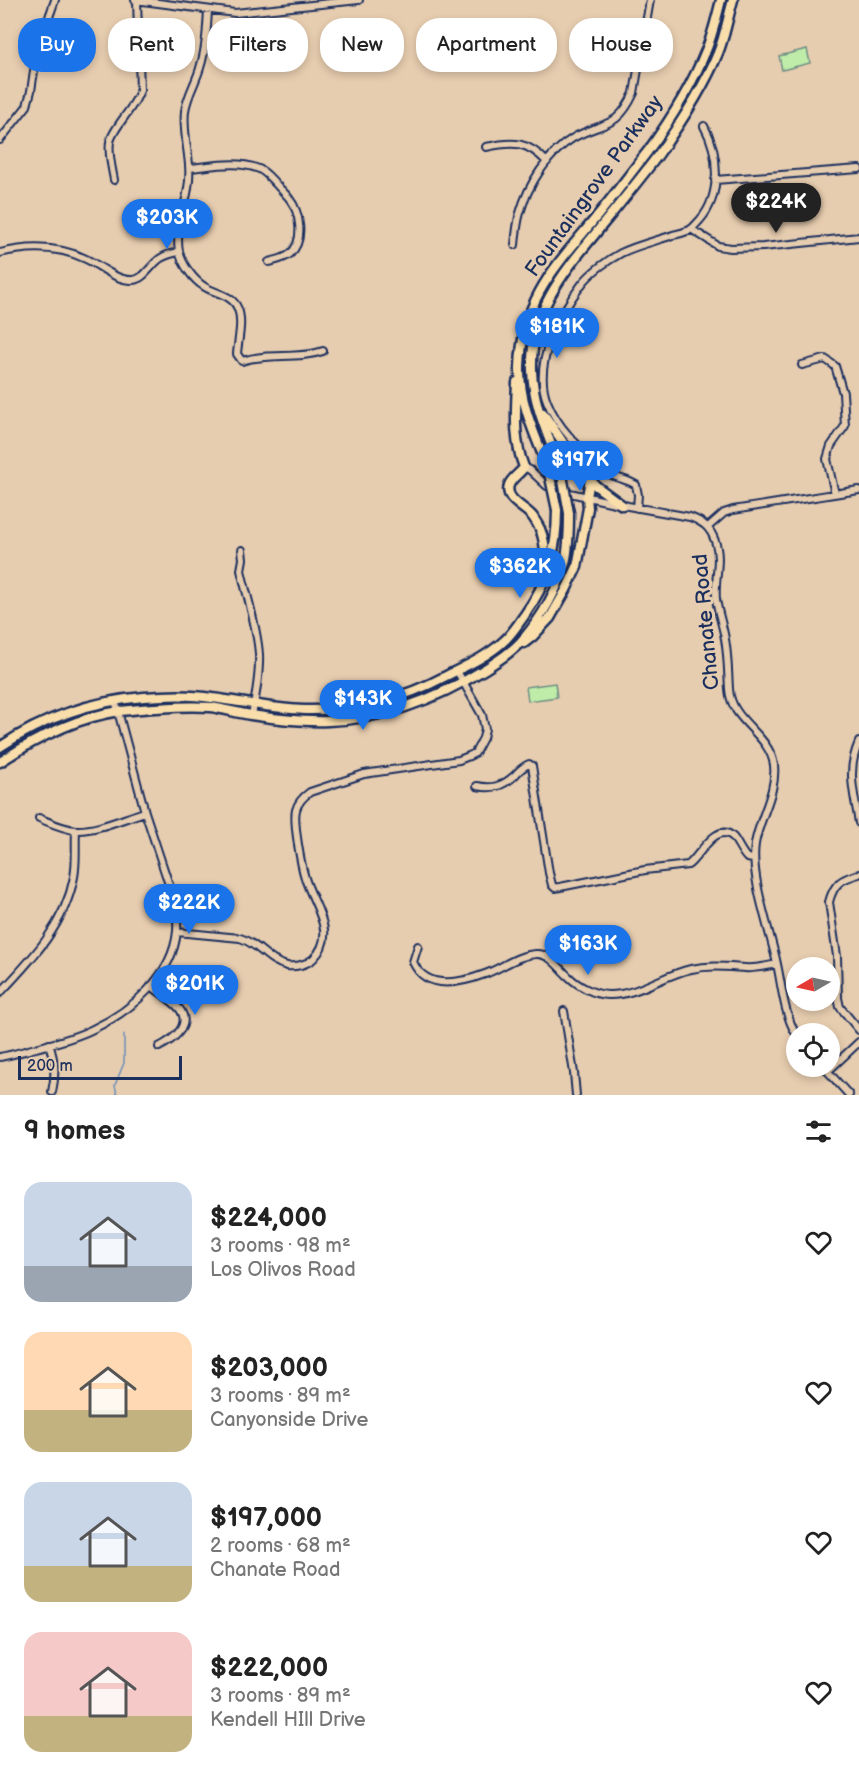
<!DOCTYPE html>
<html lang="en">
<head>
<meta charset="utf-8">
<style>
  body { margin:0; font-family:"Balsamiq Sans",sans-serif; background:#f2f2f2; color:#222; height:100vh; display:flex; flex-direction:column; font-size:22px; white-space:nowrap }
  * { box-sizing:border-box; margin:0 }
  p { font-size:20px; color:#767676 }
  .icon { flex:none; width:33px; height:33px; fill:none; stroke:currentColor; stroke-width:2; stroke-linecap:round; stroke-linejoin:round }
  .map { position:relative; height:1095px; overflow:hidden }
  .panel { display:flex; flex-direction:column; background:#fff; flex:1 }
  .panel>* { flex:none }
  .hud { position:absolute; left:18px; top:18px; width:824px; height:54px; display:flex; gap:12px }
  .needle { width:39px; rotate:261deg }
  .buttons { position:absolute; left:786px; top:957px; display:grid; gap:12px }
  .buttons a { display:grid; place-items:center; width:54px; height:54px; border-radius:50%; background:#fff; box-shadow:0 3px 9px #0003; font-size:30px }
  .scale { position:absolute; left:18px; bottom:15px; width:164px; box-sizing:border-box; padding-left:6px; border:3px solid #1b2f5e; border-top:0; font-size:16px; line-height:21px; white-space:nowrap; color:#1b2f5e; -webkit-text-stroke:4px #e7cdaf; paint-order:stroke }
  .price { position:absolute; translate:-50% -51px; padding:0 14px; border-radius:21px; background:#1a73e8; color:#fff; font-size:20px; line-height:39px; filter:drop-shadow(0 2px 3px #0008) }
  .price::after { content:''; position:absolute; left:50%; top:36px; width:18px; height:14px; margin-left:-9px; background:inherit; clip-path:polygon(0 0,100% 0,50% 100%) }
  .price.current { background:#222; color:#fff }
  ul { padding:0; list-style:none }
  li { display:flex; align-items:center; gap:18px; height:150px; padding:0 24px }
  li span { display:grid; place-items:center; flex:none; width:168px; height:120px; border-radius:18px; color:#555 }
  li>.icon { margin-inline-start:auto }
  span .icon { width:72px; height:72px; fill:#fffc; stroke-width:1 }
  li b { font-size:26px }
  h2 { display:flex; justify-content:space-between; align-items:center; height:72px; padding:0 24px; font-size:26px }
  .chip { padding:0 21px; border-radius:24px; background:#fff; box-shadow:0 3px 9px #0003; font-size:21px; line-height:54px }
  .chip.current { background:#1a73e8; color:#fff }
  .map>svg:first-child { display:block }
  .green { fill:#c0eca9; stroke:#6e8e84; stroke-width:1.5 }
  .lines { fill:none; stroke-linecap:round; stroke-linejoin:round }
  .stream { stroke:#6a8dbb; stroke-width:1.5 }
  .minor-casing { stroke:#1b2f5e; stroke-width:10 }
  .major-casing { stroke:#1b2f5e; stroke-width:13 }
  .minor { stroke:#e7cdaf; stroke-width:6 }
  .major { stroke:#f9deab; stroke-width:8 }
  .major-bridge-casing { stroke:#1b2f5e; stroke-width:13; stroke-linecap:butt }
  .major-bridge { stroke:#f9deab; stroke-width:8 }
  .labels { text-anchor:middle; dominant-baseline:central; stroke-width:6; stroke-linejoin:round; paint-order:stroke }
  .street-label { font-size:21px; fill:#1b2f5e; stroke:#e7cdaf }
</style>
</head>
<body>
<div class="map">
<svg width="859" height="1095" viewBox="0 0 859 1095">
  <rect width="100%" height="100%" fill="#e7cdaf"/>
  <filter id="ink" filterUnits="userSpaceOnUse"><feTurbulence type="fractalNoise" baseFrequency=".0167" numOctaves="2"/><feDisplacementMap in="SourceGraphic" scale="12" xChannelSelector="R" yChannelSelector="G"/><feConvolveMatrix kernelMatrix="1 2 1 2 8 2 1 2 1" color-interpolation-filters="sRGB"/></filter>
  <g filter="url(#ink)">
    <path class="green" d="M 807,49 L 810,63 L 782,70 L 779,56 Z
      M 555,683 L 557,697 L 528,701 L 526,687 Z"/>
    <g class="lines">
      <path class="stream" d="M 117,1095 L 115,1085 L 124,1063 L 124,1035"/>
      <defs>
        <path id="minor" d="M 135,0 L 235,13 L 359,0
          M 208,10 C 207,29 206,49 200,68 C 196,82 187,96 185,111 C 182,137 193,162 188,188 C 185,209 175,229 179,251 C 182,264 193,280 205,287 C 216,294 232,294 238,309 C 243,322 238,340 237,354 L 242,361 C 269,352 297,360 323,351
          M 0,140 L 27,106 L 31,91 L 37,51 L 55,0
          M 486,147 C 514,141 527,141 547,162
          M 190,168 C 212,166 238,160 259,169 C 266,172 271,179 276,184 C 280,189 285,193 289,198 C 300,212 305,241 290,254 C 284,259 276,260 269,262
          M 114,180 C 112,168 108,154 110,142 C 113,127 135,108 140,90 L 137,0
          M 715,180 L 859,169
          M 691,229 L 718,246 L 731,248 L 763,247 L 859,237
          M 515,245 C 516,234 517,223 520,213 C 528,185 548,153 573,138 C 603,121 617,130 634,93 L 650,0
          M 0,253 C 29,246 59,246 86,259 C 101,266 116,281 133,280 C 145,279 151,264 161,258 C 166,255 173,253 179,252
          M 802,365 L 825,359 L 835,366 L 843,393 L 845,426 L 831,446 L 827,459 L 835,494
          M 524,467 L 530,470 L 547,486 L 561,491 L 628,506 L 690,517 C 703,522 710,527 715,541 C 722,559 714,580 716,599 C 718,613 723,626 725,639 C 728,656 728,672 729,689 C 731,722 769,733 774,765 C 777,793 759,818 755,844 C 750,878 770,930 777,964 C 782,987 784,1014 796,1034
          M 637,508 L 638,495 L 636,485 C 627,479 617,479 608,473 C 585,452 559,432 547,401 C 532,363 560,313 582,284 C 591,272 608,260 621,253 C 637,245 656,241 673,235 C 678,234 685,232 690,230 C 694,227 697,223 700,220 C 722,195 719,153 704,126
          M 708,527 L 724,513 L 733,510 L 859,490
          M 242,550 L 243,559 L 241,570 C 247,597 257,626 259,654 C 260,674 256,695 252,715
          M 859,742 C 846,772 854,792 859,823
          M 477,786 C 491,789 502,787 514,776 C 519,771 522,767 529,764 L 532,766 L 549,873 L 552,885 L 555,888 L 645,870 L 688,865 C 698,859 716,820 733,837 C 738,843 741,852 747,858 L 753,859
          M 39,818 C 51,823 63,829 76,830 C 97,831 124,818 145,812
          M 859,874 C 841,879 834,883 829,902 L 837,956 L 838,998 L 840,1007 L 859,1030
          M 177,932 L 240,938 C 258,943 268,962 287,966 C 295,967 306,965 313,959 C 339,934 313,905 305,878 C 301,865 293,822 296,810 C 298,802 303,797 310,792 L 364,774 L 459,760 L 469,756 L 475,753 L 483,738 L 485,729 L 482,715 L 457,671
          M 418,946 L 413,962 C 426,991 461,983 485,974 C 502,968 517,955 536,954 C 550,953 559,968 568,976 C 578,986 595,995 609,995 C 639,995 663,975 691,969 C 710,965 727,967 745,968 C 756,969 767,966 777,964
          M 151,986 C 158,991 177,1004 181,1011 C 191,1027 171,1041 159,1047
          M 0,993 C 32,959 65,925 74,877 C 77,861 75,845 76,830
          M 564,1011 L 574,1073 L 576,1095
          M 49,1044 C 55,1061 56,1074 52,1092
          M 0,1057 C 12,1055 24,1051 36,1048 C 55,1043 75,1038 93,1029 C 131,1011 173,976 177,931 C 178,921 176,912 175,903 L 145,812 L 115,700
          M 823,1066 L 849,1095
          M 828,1071 L 859,1042"/>
        <path id="major" d="M 517,382 C 516,410 513,440 524,467 C 520,474 512,477 509,485 C 504,500 525,507 533,517 C 535,520 538,525 540,529 C 546,543 546,556 544,571
          M 543,413 L 583,472 L 596,486 L 622,505
          M 548,468 C 535,435 519,402 520,367 C 522,300 554,268 594,220 C 613,197 630,174 648,151 C 670,121 693,83 707,48 C 713,33 717,16 721,0
          M 562,475 C 551,440 533,408 532,370 C 530,313 561,275 595,234 C 616,208 638,182 658,155 C 680,124 704,88 718,53 C 725,36 728,17 733,0
          M 524,643 L 533,636 L 550,618 L 566,590 L 577,567 L 588,508 L 587,497 L 590,479
          M 0,747 C 43,718 93,701 144,697 C 167,695 190,694 212,698 C 245,702 278,710 311,710 C 358,710 405,698 446,676 C 466,666 488,656 504,641 C 512,634 518,624 524,616 C 548,582 557,551 557,510
          M 0,762 C 36,738 77,717 120,711 C 149,708 181,705 211,707 C 224,709 238,713 251,715 C 276,719 302,722 328,721 C 384,719 437,699 485,669 C 499,660 513,651 524,638 C 542,617 557,590 565,563 C 569,547 569,529 569,513"/>
      </defs>
      <use href="#minor" class="minor-casing"/>
      <use href="#major" class="major-casing"/>
      <use href="#minor" class="minor"/>
      <use href="#major" class="major"/>
      <defs>
        <path id="major-bridge" d="M 548,468 L 557,510
          M 562,475 L 569,513"/>
      </defs>
      <use href="#major-bridge" class="major-bridge-casing"/>
      <use href="#major-bridge" class="major-bridge"/>
    </g>
  </g>
  <g class="labels">
    <g class="street-label">
      <text transform="translate(594 186) rotate(-54)">Fountaingrove Parkway</text>
      <text transform="translate(706 622) rotate(-95)">Chanate Road</text>
    </g>
  </g>
</svg>
<div class="buttons">
<a><svg class="needle" viewBox="-14 -14 28 28"><path d="M0-13l5 13h-10z" fill="#e53935"/><path d="M0 13l5-13h-10z" fill="#767676"/></svg></a>
<a><svg class="icon" aria-label="locate" viewBox="0 0 24 24"><circle cx="12" cy="12" r="6"/><path d="M12 2v4M12 18v4M2 12h4M18 12h4"/></svg></a>
</div>
<div class="scale">200 m</div>
<b class="price current" style="left:776px;top:234px">$224K</b>
<b class="price" style="left:167px;top:250px">$203K</b>
<b class="price" style="left:557px;top:359px">$181K</b>
<b class="price" style="left:580px;top:492px">$197K</b>
<b class="price" style="left:520px;top:599px">$362K</b>
<b class="price" style="left:363px;top:731px">$143K</b>
<b class="price" style="left:189px;top:935px">$222K</b>
<b class="price" style="left:588px;top:976px">$163K</b>
<b class="price" style="left:195px;top:1016px">$201K</b>
<div class="hud">
<a class="chip current">Buy</a>
<a class="chip">Rent</a>
<a class="chip">Filters</a>
<a class="chip">New</a>
<a class="chip">Apartment</a>
<a class="chip">House</a>
</div>
</div>
<section class="panel">
<h2>9 homes<svg class="icon" aria-label="filters" viewBox="0 0 24 24"><path d="M4 7h16M4 17h16"/><circle cx="9" cy="7" r="2"/><circle cx="15" cy="17" r="2"/></svg></h2>
<ul>
<li><span style="background:linear-gradient(#c9d6e8 70%,#9aa5b1 0)"><svg class="icon" aria-label="home" viewBox="0 0 24 24"><path d="M3 11l9-7 9 7M6 9v11h12V9"/></svg></span><div><b>$224,000</b><p>3 rooms · 98 m²</p><p>Los Olivos Road</p></div><svg class="icon" aria-label="heart" viewBox="0 0 24 24"><path d="M12 20l-8-8c-3-5 5-10 8-4 3-6 11-1 8 4z"/></svg></li>
<li><span style="background:linear-gradient(#ffd9b3 65%,#c2b280 0)"><svg class="icon" aria-label="home" viewBox="0 0 24 24"><path d="M3 11l9-7 9 7M6 9v11h12V9"/></svg></span><div><b>$203,000</b><p>3 rooms · 89 m²</p><p>Canyonside Drive</p></div><svg class="icon" aria-label="heart" viewBox="0 0 24 24"><path d="M12 20l-8-8c-3-5 5-10 8-4 3-6 11-1 8 4z"/></svg></li>
<li><span style="background:linear-gradient(#c9d6e8 70%,#c2b280 0)"><svg class="icon" aria-label="home" viewBox="0 0 24 24"><path d="M3 11l9-7 9 7M6 9v11h12V9"/></svg></span><div><b>$197,000</b><p>2 rooms · 68 m²</p><p>Chanate Road</p></div><svg class="icon" aria-label="heart" viewBox="0 0 24 24"><path d="M12 20l-8-8c-3-5 5-10 8-4 3-6 11-1 8 4z"/></svg></li>
<li><span style="background:linear-gradient(#f6c9c9 70%,#c2b280 0)"><svg class="icon" aria-label="home" viewBox="0 0 24 24"><path d="M3 11l9-7 9 7M6 9v11h12V9"/></svg></span><div><b>$222,000</b><p>3 rooms · 89 m²</p><p>Kendell HIll Drive</p></div><svg class="icon" aria-label="heart" viewBox="0 0 24 24"><path d="M12 20l-8-8c-3-5 5-10 8-4 3-6 11-1 8 4z"/></svg></li>
</ul>
</section>
</body>
</html>
